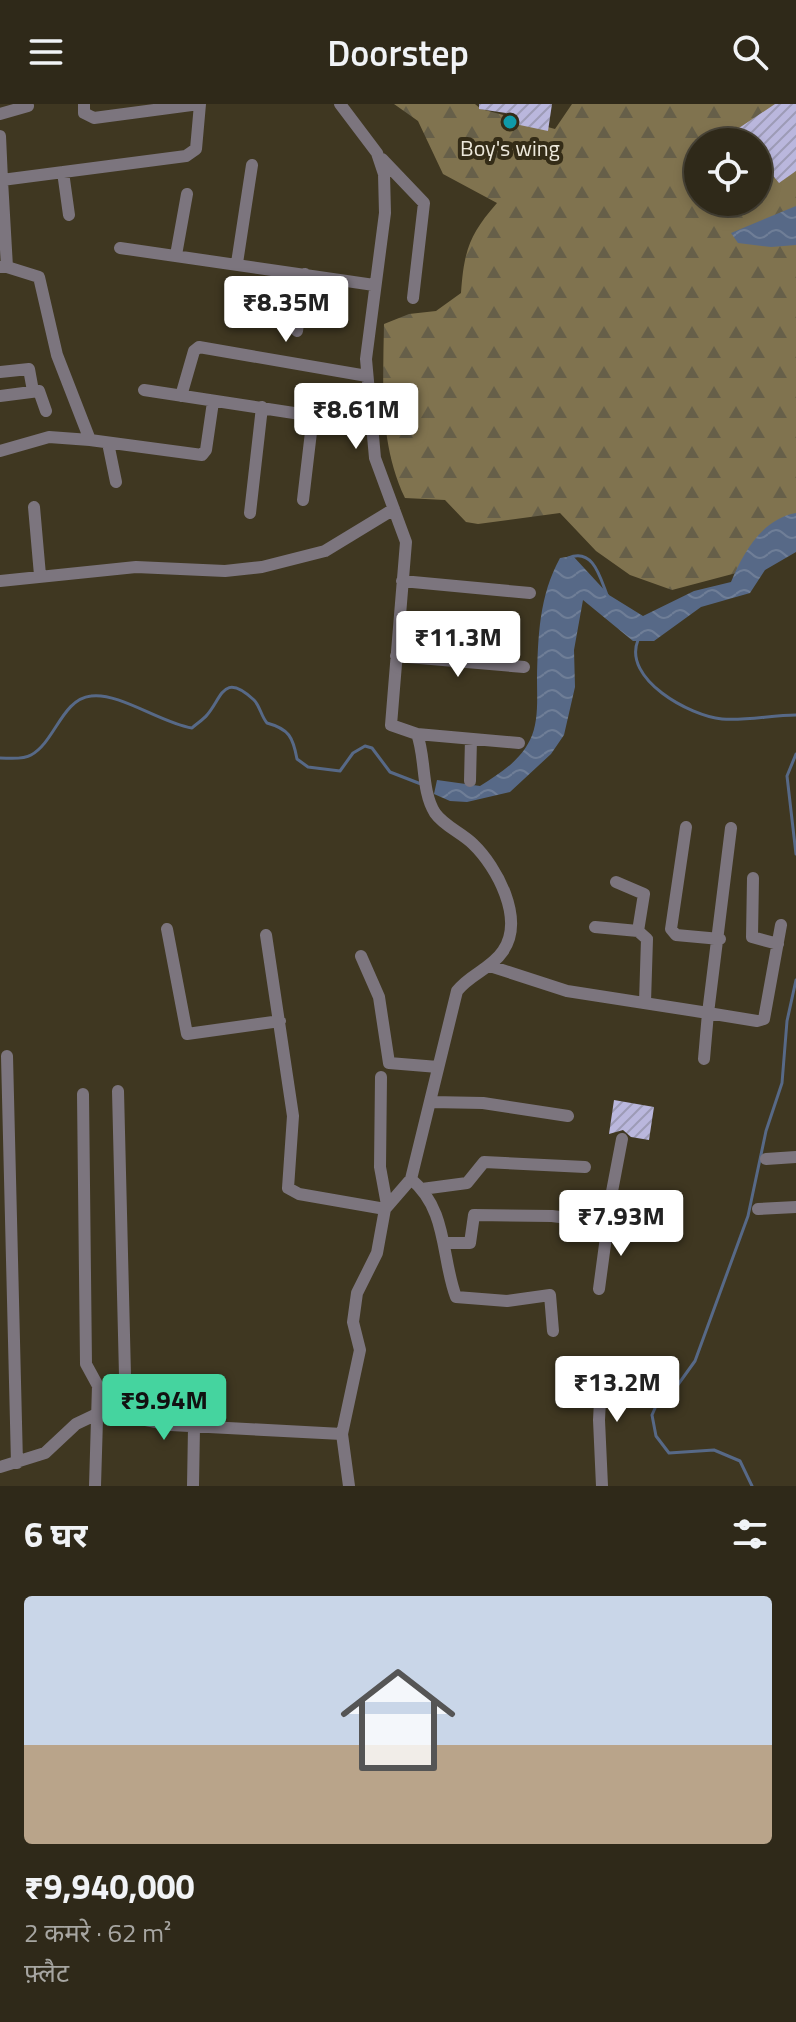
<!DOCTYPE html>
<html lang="hi">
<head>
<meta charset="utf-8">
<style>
  body { margin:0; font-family:"Titillium Web","Noto Sans Devanagari",sans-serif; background:#3b3526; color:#f1f3f6; height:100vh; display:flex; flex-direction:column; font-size:30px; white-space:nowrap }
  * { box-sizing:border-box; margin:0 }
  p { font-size:26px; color:#a7a6a2 }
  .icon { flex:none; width:44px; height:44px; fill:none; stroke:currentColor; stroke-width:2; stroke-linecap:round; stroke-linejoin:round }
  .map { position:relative; height:1382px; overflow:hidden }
  .sheet { display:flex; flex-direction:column; background:#2f2919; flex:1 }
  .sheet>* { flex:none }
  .buttons { position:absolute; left:684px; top:24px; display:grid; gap:16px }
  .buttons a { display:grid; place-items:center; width:88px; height:88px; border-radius:50%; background:#2f2919; box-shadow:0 4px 12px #0003,0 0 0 2px #4a4538; font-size:40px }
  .price { position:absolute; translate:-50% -68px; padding:0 18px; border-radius:8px; background:#fff; color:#222; font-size:26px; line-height:52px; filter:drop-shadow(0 2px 4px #0008) }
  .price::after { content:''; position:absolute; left:50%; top:48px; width:24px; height:18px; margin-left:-12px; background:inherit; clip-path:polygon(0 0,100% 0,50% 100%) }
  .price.on { background:#45d49f; color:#111 }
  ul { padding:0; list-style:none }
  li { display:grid; align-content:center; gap:16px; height:424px; padding:0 24px }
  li+li { border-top:2px solid #4a4538 }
  li span { display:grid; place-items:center; height:248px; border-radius:8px; color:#555 }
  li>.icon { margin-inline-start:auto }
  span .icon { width:144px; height:144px; fill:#fffc; stroke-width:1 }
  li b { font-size:34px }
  h2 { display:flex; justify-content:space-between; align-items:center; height:96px; padding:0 24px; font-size:34px }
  header { display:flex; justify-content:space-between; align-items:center; height:104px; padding:0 24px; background:#2f2919; font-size:36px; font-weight:600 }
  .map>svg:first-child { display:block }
  .forest { fill:url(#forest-firs); fill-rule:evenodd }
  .water { fill:url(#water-waves) }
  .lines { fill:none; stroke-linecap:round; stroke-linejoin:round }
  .stream { stroke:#576987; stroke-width:3 }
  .building { fill:url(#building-hatch) }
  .minor { stroke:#7c757e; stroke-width:12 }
  .culture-dot { fill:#0f9aa8; stroke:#342c17; stroke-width:3 }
  .labels { text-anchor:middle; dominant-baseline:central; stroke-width:8; stroke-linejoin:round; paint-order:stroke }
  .poi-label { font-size:22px; fill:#ede8db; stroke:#342c17 }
</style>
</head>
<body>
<header><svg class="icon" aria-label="menu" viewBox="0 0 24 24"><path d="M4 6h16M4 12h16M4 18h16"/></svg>Doorstep<svg class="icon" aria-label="search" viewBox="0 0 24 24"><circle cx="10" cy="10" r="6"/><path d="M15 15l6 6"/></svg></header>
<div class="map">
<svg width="796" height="1382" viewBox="0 0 796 1382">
  <defs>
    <pattern id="forest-firs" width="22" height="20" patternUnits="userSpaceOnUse" patternTransform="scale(2)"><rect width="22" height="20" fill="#80734f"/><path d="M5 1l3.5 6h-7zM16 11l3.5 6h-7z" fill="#665f49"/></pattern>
    <pattern id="water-waves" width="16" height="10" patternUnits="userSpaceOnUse" patternTransform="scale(2)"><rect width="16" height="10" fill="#576987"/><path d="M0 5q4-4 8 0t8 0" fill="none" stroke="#6f7e97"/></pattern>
    <pattern id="building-hatch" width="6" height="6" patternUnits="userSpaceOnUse" patternTransform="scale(2)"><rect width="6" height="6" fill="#bab7dd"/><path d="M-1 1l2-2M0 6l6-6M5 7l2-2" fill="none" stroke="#9d9bb6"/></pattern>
  </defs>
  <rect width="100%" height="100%" fill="#3f3721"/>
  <path class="forest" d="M 394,0 L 475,0 L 481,5 L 555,25 L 572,0 L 796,0 L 796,423 L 740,468 L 672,486 L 630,471 L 596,447 L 560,409 L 478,420 L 466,418 L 445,396 L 405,394 C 379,339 383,280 384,220 L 409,210 L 436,207 L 461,189 C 464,147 469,131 497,99 L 443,70 L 418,17 ZM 698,38 L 758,38 L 758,98 L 698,98 Z"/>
  <path class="water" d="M 796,102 L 796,141 L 771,143 L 738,139 L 731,129 Z
    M 796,409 L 796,448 L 765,466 L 750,489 L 701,503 L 654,537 L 633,537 L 583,496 L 574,546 L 575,583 L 564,631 L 551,650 L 510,688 L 467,698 L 450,697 L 434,690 L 437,676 L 480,682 C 500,669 519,658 530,636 C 539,618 537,594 537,575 C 538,533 539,492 560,454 L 573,452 L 609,491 L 643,512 L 694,487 L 731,478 C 743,449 762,415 796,409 Z"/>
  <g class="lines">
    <path class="stream" d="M 568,454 C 593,443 600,473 607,491
      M 638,536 C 622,575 690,612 722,615 C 746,617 772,611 796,611
      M 796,650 L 787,672 L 796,750
      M 0,654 C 9,654 23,656 31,651 C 55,638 62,595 91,592 C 119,588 161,619 192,624 C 196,620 203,616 207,611 C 222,594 223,567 254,596 C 260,602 261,612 267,619 C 289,625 293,633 297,655 L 308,663 L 340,667 L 353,649 L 365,642 L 372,644 L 390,668 L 421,680
      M 752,1382 L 740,1357 L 714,1346 L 669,1349 L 656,1332 L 652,1311 L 656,1302 L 677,1282 L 695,1257 L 748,1112 L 766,1027 L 782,979 L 787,917 L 796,876"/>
  </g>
  <path class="building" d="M 479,0 L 552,0 L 548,27 L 515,20 L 514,26 L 503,24 L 506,9 L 479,5 Z
    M 775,0 L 796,0 L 796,67 L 779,79 L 770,68 L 758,76 L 758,38 L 744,38 L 736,26 Z
    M 614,996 L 654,1003 L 649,1036 L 631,1033 L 623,1026 L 609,1030 Z"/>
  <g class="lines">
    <path class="minor" d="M 84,0 L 84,9 L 94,14 L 199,0
      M 340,0 L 377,49 L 384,70 L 385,109 L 366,255 L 375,354 L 406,438 L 391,621 L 417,630 C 426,654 421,687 435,709 C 444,722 462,729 473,740 C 497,763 525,815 503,847 C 491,865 470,870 457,887 L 411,1075 L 385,1105 L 377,1149 L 357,1189 L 353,1218 L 360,1246 L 342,1330 L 349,1382
      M 0,10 L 28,2
      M 0,32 L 2,76
      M 382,55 L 424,99 L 413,194
      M 63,68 L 69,111
      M 120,144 L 374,181
      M 176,151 L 187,90
      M 237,159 L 252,61
      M 1,163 L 7,163 L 2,76 L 186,52 L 196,45 L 200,0
      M 7,163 L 39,173 L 57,251 L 90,336 L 202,351 L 206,346 L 213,298
      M 297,227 L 305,170
      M 0,268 L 29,265 L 33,287
      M 144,286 L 372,321
      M 0,292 L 39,287 L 46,307
      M 181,292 L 194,247 L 199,243 L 367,272
      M 108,339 L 116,378
      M 0,347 L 49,333 L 90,336
      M 303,396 L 313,311
      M 34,403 L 40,471
      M 250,409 L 262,303
      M 0,477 L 136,463 L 225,467 L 262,463 L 325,447 L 394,405
      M 402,477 L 530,489
      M 396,552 L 524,563
      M 417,630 L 519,639
      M 470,677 L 471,635
      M 686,723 L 671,825 L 676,831 L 720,835
      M 753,774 L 752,833 L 778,840
      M 616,778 L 644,790 L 638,827
      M 595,823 L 638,827 L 647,835 L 645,898
      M 167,825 L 187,930 L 280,917
      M 266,831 L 293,1012 L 288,1084 L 299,1090 L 385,1105
      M 361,852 L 379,893 L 389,959 L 438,963
      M 490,862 L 567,887 L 708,909 L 731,724
      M 7,952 L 17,1359
      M 704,955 L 708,909 L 757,917 L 764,915 L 781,821
      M 381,973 L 380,1063 L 387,1101
      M 118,987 L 126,1312
      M 83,990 L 86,1260 L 98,1282 L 95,1382
      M 431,998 L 483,999 L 568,1012
      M 766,1055 L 796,1053
      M 411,1075 C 448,1106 441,1153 456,1193 L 507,1197 L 550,1191 L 553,1227
      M 422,1085 L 467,1079 L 484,1058 L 585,1063
      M 758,1105 L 796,1103
      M 446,1139 L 470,1139 L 474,1111 L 552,1112 L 606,1119 L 622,1035
      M 599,1185 L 608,1118
      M 602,1258 L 599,1316 L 602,1382
      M 0,1363 L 45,1349 L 76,1320 L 97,1310 L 126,1312 L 171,1321 L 342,1330
      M 193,1382 L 194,1323"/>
  </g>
  <circle class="culture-dot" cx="510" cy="18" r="8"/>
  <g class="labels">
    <g class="poi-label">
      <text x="510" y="44">Boy's wing</text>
    </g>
  </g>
</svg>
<div class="buttons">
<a><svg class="icon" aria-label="locate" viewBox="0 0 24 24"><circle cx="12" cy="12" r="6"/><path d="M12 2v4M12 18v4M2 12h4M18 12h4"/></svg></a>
</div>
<b class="price" style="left:286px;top:240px">₹8.35M</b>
<b class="price" style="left:356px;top:347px">₹8.61M</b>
<b class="price" style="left:458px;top:575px">₹11.3M</b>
<b class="price" style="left:621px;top:1154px">₹7.93M</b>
<b class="price" style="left:617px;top:1320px">₹13.2M</b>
<b class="price on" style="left:164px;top:1338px">₹9.94M</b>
</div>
<section class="sheet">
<h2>6 घर<svg class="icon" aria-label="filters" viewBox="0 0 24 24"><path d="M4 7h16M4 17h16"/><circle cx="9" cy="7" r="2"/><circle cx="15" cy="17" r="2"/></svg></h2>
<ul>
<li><span style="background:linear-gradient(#c9d6e8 60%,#b9a48a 0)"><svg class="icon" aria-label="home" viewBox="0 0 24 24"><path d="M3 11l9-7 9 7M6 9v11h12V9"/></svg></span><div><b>₹9,940,000</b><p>2 कमरे · 62 m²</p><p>फ़्लैट</p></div></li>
</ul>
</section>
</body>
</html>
